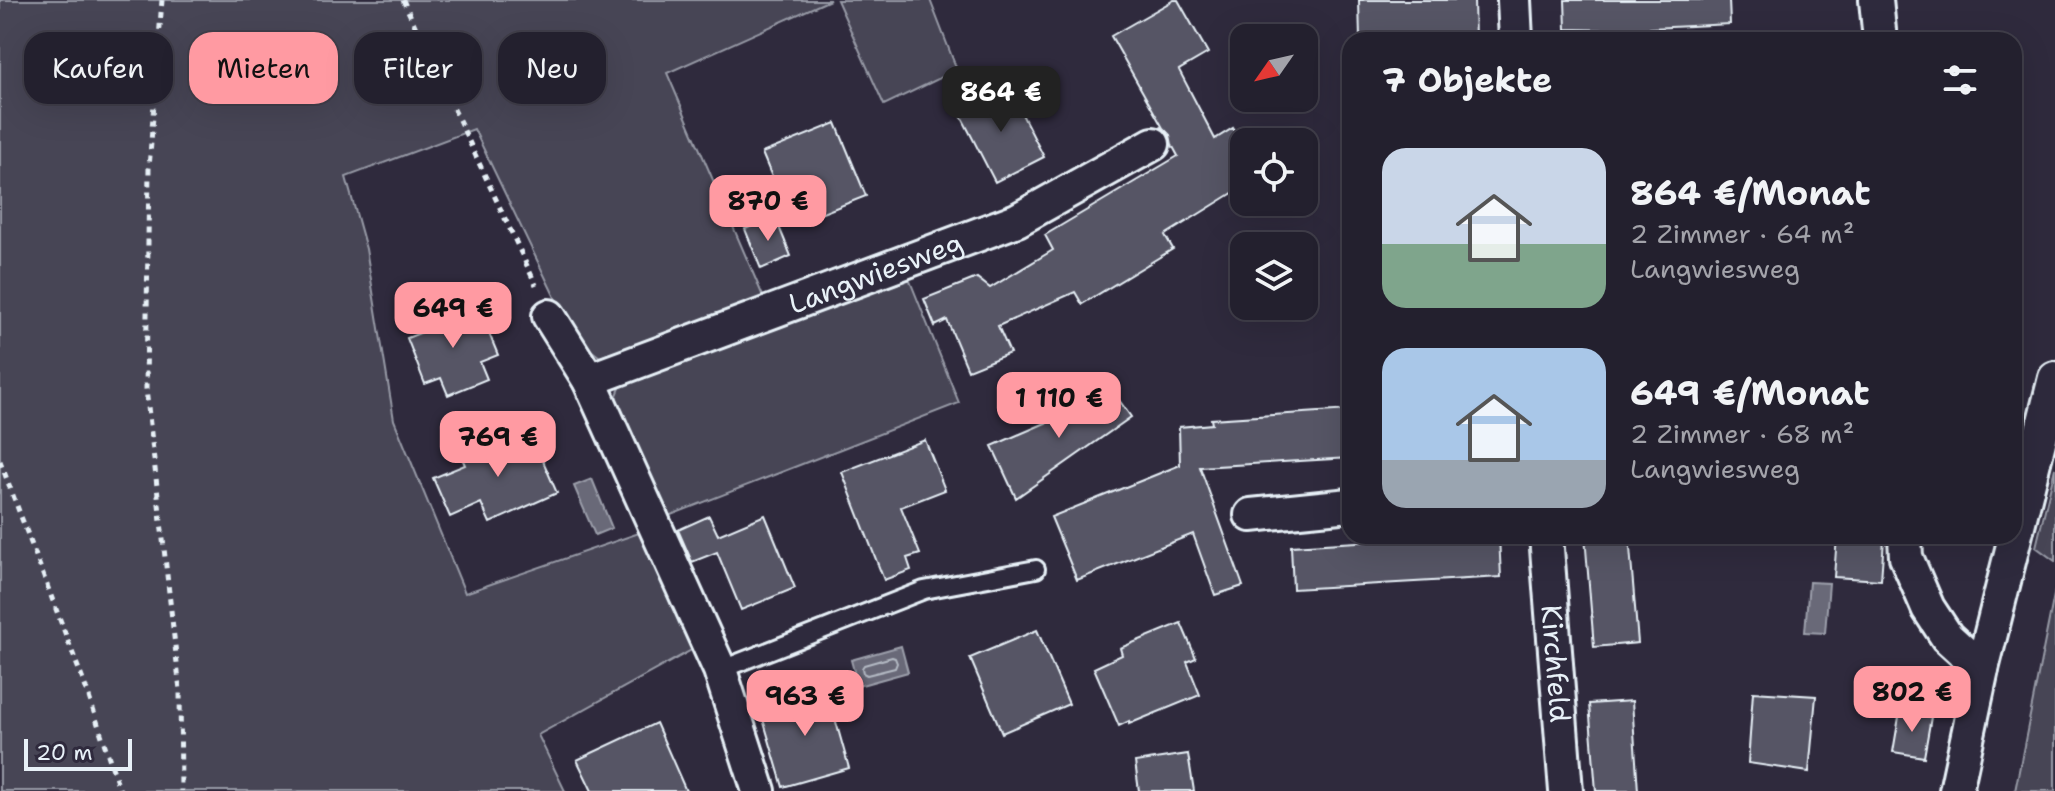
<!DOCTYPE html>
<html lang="de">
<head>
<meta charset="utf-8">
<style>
  body { margin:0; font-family:"Shantell Sans",sans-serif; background:#2f2d3a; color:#f1f3f6; height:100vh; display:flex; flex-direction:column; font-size:30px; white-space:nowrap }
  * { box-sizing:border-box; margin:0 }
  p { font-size:26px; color:#a3a3aa }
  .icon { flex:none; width:44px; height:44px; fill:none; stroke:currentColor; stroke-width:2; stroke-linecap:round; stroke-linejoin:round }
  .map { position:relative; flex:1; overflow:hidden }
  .side { position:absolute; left:1342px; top:32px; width:680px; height:512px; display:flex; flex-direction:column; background:#23202e; border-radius:24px; box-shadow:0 8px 32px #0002,0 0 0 2px #403e4a }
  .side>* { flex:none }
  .top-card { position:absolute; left:24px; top:32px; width:760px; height:72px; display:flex; gap:16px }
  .needle { width:52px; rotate:236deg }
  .tools { position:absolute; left:1230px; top:24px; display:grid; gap:16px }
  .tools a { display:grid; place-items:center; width:88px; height:88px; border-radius:16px; background:#23202e; box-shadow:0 8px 32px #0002,0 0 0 2px #403e4a; font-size:40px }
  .scale { position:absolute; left:24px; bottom:20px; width:108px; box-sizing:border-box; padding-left:8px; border:4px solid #e8f1f8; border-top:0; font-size:22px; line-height:28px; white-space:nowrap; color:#e8f1f8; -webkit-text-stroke:6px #2f2a3d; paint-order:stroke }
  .price { position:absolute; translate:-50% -68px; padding:0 18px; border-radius:16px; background:#ff9aa2; color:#111; font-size:26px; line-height:52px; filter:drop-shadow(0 2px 4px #0008) }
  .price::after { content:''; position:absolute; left:50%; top:48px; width:24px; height:18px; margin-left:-12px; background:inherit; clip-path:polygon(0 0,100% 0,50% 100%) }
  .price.on { background:#222; color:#fff }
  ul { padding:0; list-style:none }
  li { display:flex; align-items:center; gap:24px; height:200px; padding:0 40px }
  li span { display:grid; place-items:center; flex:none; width:224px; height:160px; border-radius:24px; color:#555 }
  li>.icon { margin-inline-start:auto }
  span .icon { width:96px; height:96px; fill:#fffc; stroke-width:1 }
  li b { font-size:34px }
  h2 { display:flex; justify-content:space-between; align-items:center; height:96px; padding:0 40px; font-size:34px }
  .chip { padding:0 28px; border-radius:24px; background:#23202e; box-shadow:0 8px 32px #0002,0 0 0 2px #403e4a; font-size:28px; line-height:72px }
  .chip.on { background:#ff9aa2; color:#111 }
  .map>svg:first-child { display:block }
  .green { fill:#464455; stroke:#979aa6; stroke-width:2 }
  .water { fill:#696978; stroke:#9c9fab; stroke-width:2 }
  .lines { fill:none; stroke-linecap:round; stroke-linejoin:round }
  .shore { stroke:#b5bbc5; stroke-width:2 }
  .building { fill:#575565; stroke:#e8f1f8; stroke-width:2 }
  .service-casing { stroke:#e8f1f8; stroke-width:22 }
  .minor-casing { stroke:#e8f1f8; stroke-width:38 }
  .path { stroke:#e8f1f8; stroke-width:5; stroke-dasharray:6 6; stroke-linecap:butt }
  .service { stroke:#2f2a3d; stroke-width:16 }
  .minor { stroke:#2f2a3d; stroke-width:32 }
  .labels { text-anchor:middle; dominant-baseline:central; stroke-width:6; stroke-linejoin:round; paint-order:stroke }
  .street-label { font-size:28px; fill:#e8f1f8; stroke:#2f2a3d }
</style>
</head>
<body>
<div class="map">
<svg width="2055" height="791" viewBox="0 0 2055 791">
  <rect width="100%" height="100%" fill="#2f2a3d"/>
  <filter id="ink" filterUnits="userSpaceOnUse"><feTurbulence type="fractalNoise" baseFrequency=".0125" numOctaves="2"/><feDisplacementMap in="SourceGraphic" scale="16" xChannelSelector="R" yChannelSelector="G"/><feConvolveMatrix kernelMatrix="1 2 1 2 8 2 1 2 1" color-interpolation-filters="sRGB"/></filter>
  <g filter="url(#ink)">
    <path class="green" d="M 0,0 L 830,0 L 667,73 L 765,301 L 600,357 L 574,337 L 474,129 L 346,177 L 366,249 L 394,420 L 465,593 L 642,532 L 695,648 L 538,735 L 565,791 L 0,791 Z
      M 837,0 L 930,0 L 957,70 L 884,105 Z
      M 908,276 L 959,403 L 658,520 L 612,407 L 622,383 Z
      M 2055,468 L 2055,561 L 2036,547 Z
      M 2055,590 L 2055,791 L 2015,791 Z"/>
    <path class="water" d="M 592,479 L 612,528 L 595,535 L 574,486 Z
      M 1809,582 L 1829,583 L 1825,633 L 1805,632 Z
      M 901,646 L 908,672 L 858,686 L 851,660 Z"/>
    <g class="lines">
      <path class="shore" d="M 892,657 L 895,658 L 897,663 L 895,668 L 867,675 L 863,673 L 862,668 L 864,665 Z"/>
    </g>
    <path class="building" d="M 1174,0 L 1178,0 L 1208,53 L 1179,70 L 1215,139 L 1233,128 L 1244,147 L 1244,186 L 1165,235 L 1173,249 L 1082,304 L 1075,292 L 998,326 L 1010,353 L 968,370 L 947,320 L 935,326 L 924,299 L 977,278 L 990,288 L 1053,250 L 1045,235 L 1178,156 L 1172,145 L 1170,135 L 1163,128 L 1111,36 Z
      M 1359,0 L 1474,0 L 1475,40 L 1360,40 Z
      M 1565,0 L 1729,0 L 1730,24 L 1611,30 L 1566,29 Z
      M 1007,85 L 1044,157 L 995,182 L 958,110 Z
      M 836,123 L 866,196 L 792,225 L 762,153 Z
      M 775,217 L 791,256 L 761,269 L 745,229 Z
      M 453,308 L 457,318 L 479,309 L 498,355 L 480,362 L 487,379 L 448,395 L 441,378 L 425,384 L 407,338 L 425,331 L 421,321 Z
      M 1107,383 L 1131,417 L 1016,498 L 992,446 L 1057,418 Z
      M 1350,410 L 1350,458 L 1200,467 L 1243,586 L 1215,595 L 1193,534 L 1077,580 L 1051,517 L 1180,465 L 1179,427 L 1212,424 L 1211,419 Z
      M 529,429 L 557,493 L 490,523 L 481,503 L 450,517 L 433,478 L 465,465 L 462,458 Z
      M 925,440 L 945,490 L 901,507 L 920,554 L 907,558 L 911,570 L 884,580 L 842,472 Z
      M 765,515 L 795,588 L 741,610 L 717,552 L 692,562 L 678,530 L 709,516 L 718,535 Z
      M 1458,536 L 1499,536 L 1501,577 L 1293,589 L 1291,546 Z
      M 1585,536 L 1629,536 L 1638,643 L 1594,647 Z
      M 1837,536 L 1884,539 L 1881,580 L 1834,577 Z
      M 1181,623 L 1196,658 L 1187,662 L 1200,695 L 1129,724 L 1129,721 L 1119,726 L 1094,668 L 1122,655 L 1120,648 Z
      M 1037,630 L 1069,704 L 1002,733 L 970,658 Z
      M 827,690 L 849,768 L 783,787 L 760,709 Z
      M 1753,692 L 1816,696 L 1809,772 L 1748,763 Z
      M 1632,701 L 1638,791 L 1596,791 L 1589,704 Z
      M 1900,711 L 1931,717 L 1924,757 L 1893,752 Z
      M 656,723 L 686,791 L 592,791 L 577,760 Z
      M 1188,754 L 1194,791 L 1139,791 L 1135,762 Z"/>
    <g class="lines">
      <defs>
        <path id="service" d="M 720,670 L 924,590 L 1036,569"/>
        <g id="minor">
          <path d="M 1514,0 L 1516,40"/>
          <path d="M 1876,0 L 1880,40"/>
          <path d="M 549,316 L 589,380 L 720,670 L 759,791"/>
          <path id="s1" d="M 589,380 L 1017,220 L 1153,144"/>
          <path d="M 1251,515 L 1350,505"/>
          <path id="s2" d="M 1546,536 L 1566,791"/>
          <path d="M 1905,536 L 1906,557 L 1928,608 L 1947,637 L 1982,669"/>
          <path d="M 1956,791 L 1982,669 L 2055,378"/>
        </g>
      </defs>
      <use href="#service" class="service-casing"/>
      <use href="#minor" class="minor-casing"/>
      <path class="path" d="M 162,0 L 149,168 L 146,389 L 180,690 L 181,791
        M 403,0 L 536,285
        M 0,461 L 87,691 L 120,791"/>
      <use href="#service" class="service"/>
      <use href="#minor" class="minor"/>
    </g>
  </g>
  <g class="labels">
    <g class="street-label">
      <text stroke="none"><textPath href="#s1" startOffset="306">Langwiesweg</textPath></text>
      <text stroke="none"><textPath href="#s2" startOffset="128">Kirchfeld</textPath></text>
    </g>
  </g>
</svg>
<div class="tools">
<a><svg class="needle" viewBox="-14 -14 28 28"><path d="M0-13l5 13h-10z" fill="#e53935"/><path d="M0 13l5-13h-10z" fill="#a3a3aa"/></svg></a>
<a><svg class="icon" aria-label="locate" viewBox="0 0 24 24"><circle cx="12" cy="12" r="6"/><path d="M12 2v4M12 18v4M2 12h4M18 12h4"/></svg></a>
<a><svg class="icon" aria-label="layers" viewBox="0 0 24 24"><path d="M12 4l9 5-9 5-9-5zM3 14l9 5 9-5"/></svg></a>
</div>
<div class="scale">20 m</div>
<b class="price on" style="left:1001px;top:134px">864 €</b>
<b class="price" style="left:768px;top:243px">870 €</b>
<b class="price" style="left:453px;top:350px">649 €</b>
<b class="price" style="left:1059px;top:440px">1 110 €</b>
<b class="price" style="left:498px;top:479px">769 €</b>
<b class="price" style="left:1912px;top:734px">802 €</b>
<b class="price" style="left:805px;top:738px">963 €</b>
<div class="top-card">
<a class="chip">Kaufen</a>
<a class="chip on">Mieten</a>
<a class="chip">Filter</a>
<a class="chip">Neu</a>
</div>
<section class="side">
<h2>7 Objekte<svg class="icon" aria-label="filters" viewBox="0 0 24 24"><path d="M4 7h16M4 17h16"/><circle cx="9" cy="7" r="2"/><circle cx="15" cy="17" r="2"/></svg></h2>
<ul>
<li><span style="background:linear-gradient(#c9d6e8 60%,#7fa58c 0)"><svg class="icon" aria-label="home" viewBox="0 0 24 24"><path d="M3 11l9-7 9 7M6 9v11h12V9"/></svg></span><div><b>864 €/Monat</b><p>2 Zimmer · 64 m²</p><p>Langwiesweg</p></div></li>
<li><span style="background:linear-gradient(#a9c7e8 70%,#9aa5b1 0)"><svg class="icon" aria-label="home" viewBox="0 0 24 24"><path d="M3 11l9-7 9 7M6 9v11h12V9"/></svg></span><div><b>649 €/Monat</b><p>2 Zimmer · 68 m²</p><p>Langwiesweg</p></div></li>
</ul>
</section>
</div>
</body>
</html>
